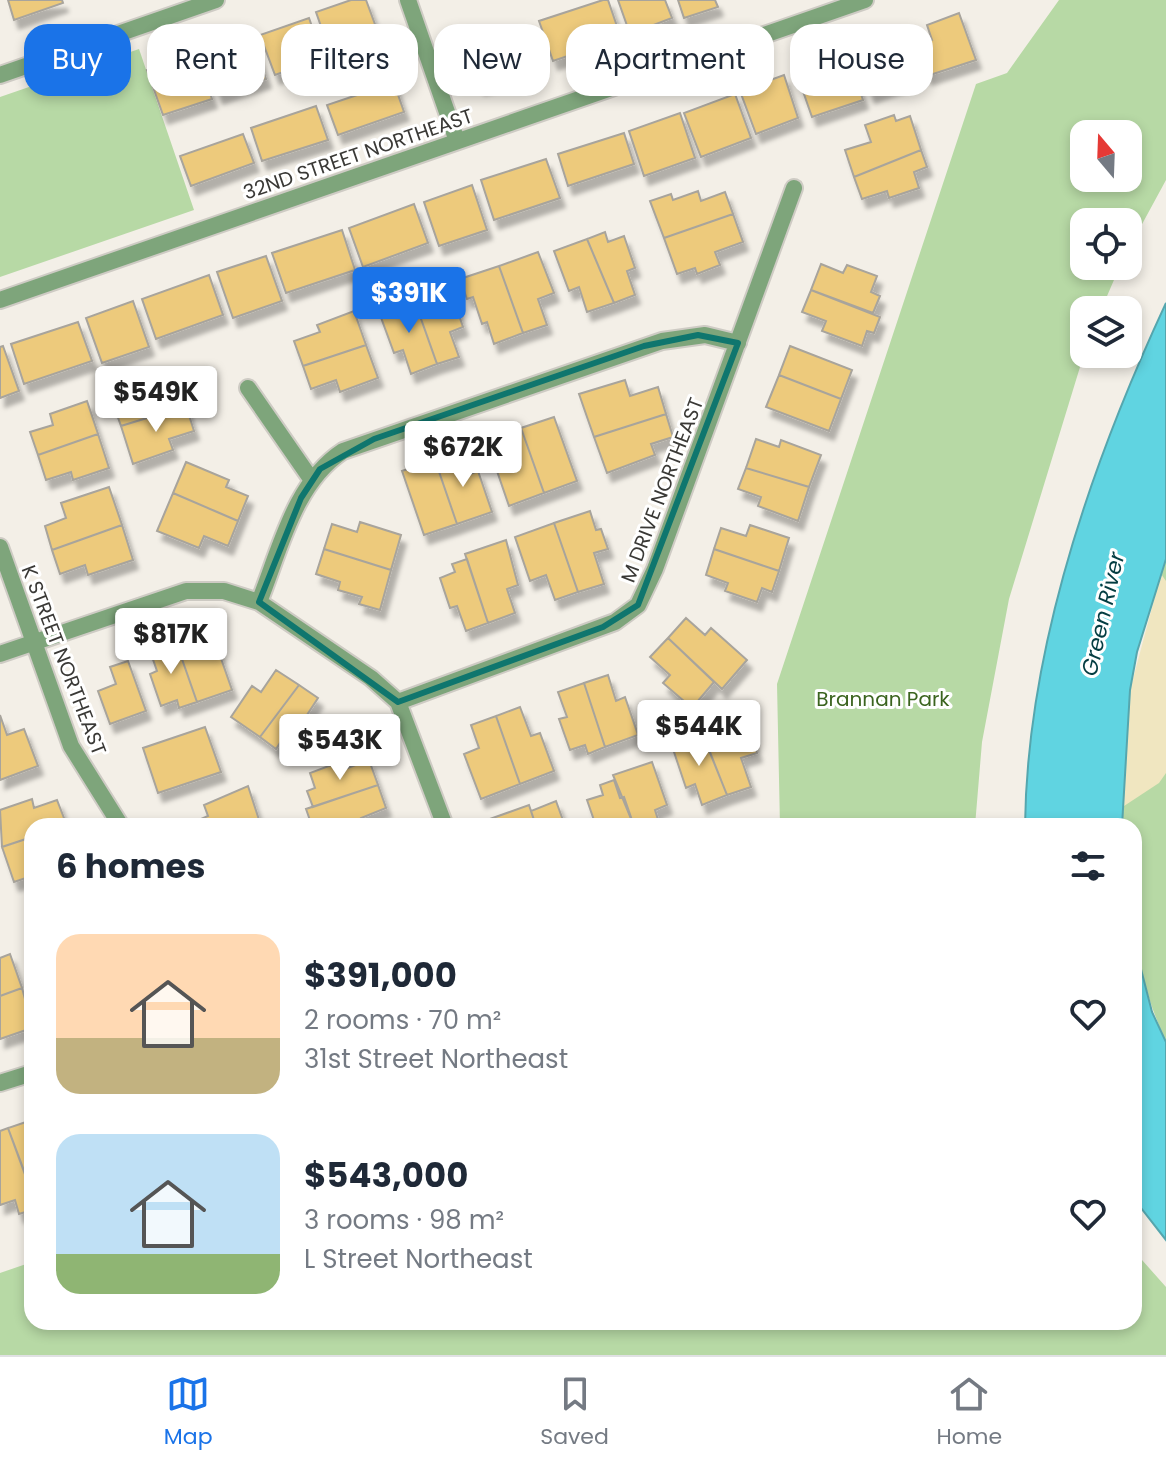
<!DOCTYPE html>
<html lang="en">
<head>
<meta charset="utf-8">
<style>
  body { margin:0; font-family:Poppins,sans-serif; background:#f2f2f3; color:#1f2937; height:100vh; display:flex; flex-direction:column; font-size:30px; white-space:nowrap }
  * { box-sizing:border-box; margin:0 }
  p { font-size:26px; color:#747a83 }
  .icon { flex:none; width:44px; height:44px; fill:none; stroke:currentColor; stroke-width:2; stroke-linecap:round; stroke-linejoin:round }
  .map { position:relative; flex:1; overflow:hidden }
  .panel { position:absolute; left:24px; top:818px; width:1118px; height:512px; display:flex; flex-direction:column; background:#fff; border-radius:24px; box-shadow:0 4px 12px #0003 }
  .panel>* { flex:none }
  .banner { position:absolute; left:24px; top:24px; width:1118px; height:72px; display:flex; gap:16px }
  .needle { width:52px; rotate:341deg }
  .tools { position:absolute; left:1070px; top:120px; display:grid; gap:16px }
  .tools a { display:grid; place-items:center; width:72px; height:72px; border-radius:16px; background:#fff; box-shadow:0 4px 12px #0003; font-size:40px }
  .price { position:absolute; translate:-50% -68px; padding:0 18px; border-radius:8px; background:#fff; color:#222; font-size:26px; line-height:52px; filter:drop-shadow(0 2px 4px #0008) }
  .price::after { content:''; position:absolute; left:50%; top:48px; width:24px; height:18px; margin-left:-12px; background:inherit; clip-path:polygon(0 0,100% 0,50% 100%) }
  .price.active { background:#1a73e8; color:#fff }
  ul { padding:0; list-style:none }
  li { display:flex; align-items:center; gap:24px; height:200px; padding:0 32px }
  li span { display:grid; place-items:center; flex:none; width:224px; height:160px; border-radius:24px; color:#555 }
  li>.icon { margin-inline-start:auto }
  span .icon { width:96px; height:96px; fill:#fffc; stroke-width:1 }
  li b { font-size:34px }
  h2 { display:flex; justify-content:space-between; align-items:center; height:96px; padding:0 32px; font-size:34px }
  .tag { padding:0 28px; border-radius:24px; background:#fff; box-shadow:0 4px 12px #0003; font-size:28px; line-height:72px }
  .tag.active { background:#1a73e8; color:#fff }
  .dock { display:flex; justify-content:space-around; align-items:center; height:112px; border-top:2px solid #e0e1e3; background:#fff; font-size:22px; color:#747a83 }
  .dock a { display:grid; justify-items:center; gap:4px }
  .dock .active { color:#1a73e8 }
  .map>svg:first-child { display:block }
  .green { fill:#b7d9a5; fill-rule:evenodd }
  .sand { fill:#f0e6c0 }
  .water { fill:#60d4e1; stroke:#55a6ae; stroke-width:2 }
  .building { fill:#edca7b; stroke:#a8a49c; stroke-width:2; filter:url(#shadow) }
  .lines { fill:none; stroke-linecap:round; stroke-linejoin:round }
  .minor-casing { stroke:#cecbc4; stroke-width:20 }
  .minor { stroke:#7ea57b; stroke-width:16 }
  .marked { fill:none; stroke:#0f766e; stroke-width:6; stroke-linejoin:round }
  .labels { text-anchor:middle; dominant-baseline:central; stroke-width:6; stroke-linejoin:round; paint-order:stroke }
  .street-label { font-size:20px; fill:#3a3936; stroke:#fff }
  .park-label { font-size:20px; fill:#3b641f; stroke:#fff }
  .water-label { font-size:22px; font-style:italic; fill:#043d42; stroke:#fff }
</style>
</head>
<body>
<div class="map">
<svg width="1166" height="1355" viewBox="0 0 1166 1355">
  <defs>
    <filter id="shadow"><feDropShadow dx="5" dy="9" stdDeviation="2" flood-color="#0004"/></filter>
  </defs>
  <rect width="100%" height="100%" fill="#f3efe7"/>
  <path class="green" d="M 1059,0 L 1166,0 L 1166,180 L 1128,250 L 1128,222 L 1084,222 L 1084,266 L 1120,266 L 1101,310 L 1084,310 L 1084,354 L 1009,599 L 982,742 L 975,826 L 780,826 L 777,684 L 976,84 L 1007,73 ZM 1084,134 L 1128,134 L 1128,178 L 1084,178 Z
    M 139,49 L 194,210 L 0,277 L 0,97 Z
    M 1166,559 L 1166,1042 C 1130,961 1134,912 1134,826 L 1122,826 C 1120,743 1143,661 1159,580 Z
    M 1134,1251 L 1166,1287 L 1166,1355 L 0,1355 L 0,1273 L 32,1262 L 32,1322 L 1134,1322 Z"/>
  <path class="sand" d="M 1161,574 L 1166,581 L 1166,773 L 1159,783 L 1121,808 L 1130,690 Z"/>
  <path class="water" d="M 1166,303 L 1166,559 L 1137,652 L 1130,690 L 1122,826 L 1025,826 C 1027,648 1092,462 1166,303 Z
    M 1134,942 L 1152,1012 L 1166,1042 L 1166,1240 L 1134,1199 Z"/>
  <path class="building" d="M 8,0 L 62,0 L 63,3 L 14,20 Z
    M 351,0 L 366,0 L 380,38 L 331,55 L 316,12 Z
    M 603,0 L 608,0 L 621,38 L 553,61 L 539,21 Z
    M 618,0 L 665,0 L 672,18 L 630,34 Z
    M 678,0 L 715,0 L 718,7 L 684,18 Z
    M 959,13 L 976,60 L 927,76 L 916,46 L 932,40 L 927,25 Z
    M 309,18 L 323,58 L 275,75 L 260,35 Z
    M 537,32 L 542,48 L 525,53 L 530,69 L 480,86 L 469,55 Z
    M 251,34 L 266,79 L 218,95 L 203,50 Z
    M 897,36 L 913,79 L 870,94 L 855,51 Z
    M 195,53 L 212,99 L 163,115 L 147,70 Z
    M 848,56 L 863,100 L 812,117 L 797,74 Z
    M 388,66 L 404,112 L 338,135 L 327,105 L 360,94 L 355,78 Z
    M 784,75 L 798,118 L 756,134 L 740,91 Z
    M 735,94 L 751,138 L 701,157 L 684,113 Z
    M 316,106 L 328,140 L 262,161 L 251,128 Z
    M 680,113 L 695,158 L 644,176 L 629,131 Z
    M 894,115 L 896,121 L 910,116 L 921,150 L 854,177 L 845,150 L 871,142 L 865,125 Z
    M 624,133 L 634,164 L 568,186 L 558,154 Z
    M 243,134 L 254,163 L 191,186 L 180,156 Z
    M 921,150 L 927,167 L 914,172 L 919,188 L 889,198 L 887,191 L 862,199 L 854,177 Z
    M 546,159 L 560,198 L 494,220 L 481,180 Z
    M 472,185 L 487,230 L 439,246 L 424,202 Z
    M 698,191 L 701,201 L 725,192 L 733,214 L 664,238 L 650,201 L 671,194 L 673,200 Z
    M 414,204 L 428,243 L 363,267 L 349,228 Z
    M 733,214 L 743,242 L 715,252 L 720,265 L 697,274 L 695,268 L 677,274 L 664,238 Z
    M 342,230 L 355,270 L 286,293 L 272,253 Z
    M 605,232 L 608,242 L 624,236 L 635,268 L 627,271 L 635,295 L 614,303 L 587,239 Z
    M 587,239 L 614,303 L 587,312 L 579,287 L 569,291 L 554,251 Z
    M 538,252 L 554,293 L 538,299 L 547,325 L 523,333 L 499,266 Z
    M 266,256 L 282,301 L 233,318 L 217,272 Z
    M 821,264 L 843,273 L 847,265 L 877,276 L 871,292 L 880,296 L 873,313 L 811,290 Z
    M 499,266 L 523,333 L 494,344 L 487,322 L 482,324 L 473,297 L 467,299 L 460,279 Z
    M 209,275 L 223,315 L 156,339 L 142,299 Z
    M 449,287 L 463,327 L 450,332 L 459,357 L 437,364 L 414,299 Z
    M 811,290 L 880,317 L 874,333 L 867,331 L 862,346 L 822,331 L 826,321 L 802,312 Z
    M 414,299 L 437,364 L 411,374 L 403,350 L 394,353 L 379,312 Z
    M 133,301 L 149,347 L 102,363 L 86,318 Z
    M 354,311 L 366,345 L 303,366 L 294,341 L 320,332 L 317,325 Z
    M 78,322 L 92,361 L 24,384 L 11,344 Z
    M 366,345 L 378,378 L 340,392 L 336,380 L 311,389 L 303,366 Z
    M 3,346 L 19,391 L 0,398 L 0,347 Z
    M 790,346 L 852,370 L 841,399 L 779,375 Z
    M 779,375 L 841,399 L 829,431 L 766,407 Z
    M 151,380 L 155,390 L 178,382 L 186,406 L 121,426 L 110,395 Z
    M 625,380 L 630,396 L 658,387 L 666,414 L 594,437 L 579,394 Z
    M 87,401 L 98,434 L 38,455 L 30,432 L 53,425 L 50,414 Z
    M 186,406 L 194,431 L 169,439 L 173,450 L 133,464 L 121,426 Z
    M 666,414 L 673,437 L 651,444 L 655,455 L 607,473 L 594,437 Z
    M 554,417 L 577,481 L 544,493 L 521,428 Z
    M 521,428 L 544,493 L 509,506 L 496,468 L 507,464 L 498,436 Z
    M 98,434 L 109,468 L 73,480 L 71,472 L 46,480 L 38,455 Z
    M 756,439 L 779,447 L 781,440 L 821,455 L 809,487 L 746,468 Z
    M 459,451 L 468,475 L 478,471 L 492,512 L 457,524 L 435,460 Z
    M 435,460 L 457,524 L 424,535 L 402,471 Z
    M 186,462 L 229,480 L 226,487 L 248,496 L 238,521 L 173,493 Z
    M 746,468 L 809,487 L 798,521 L 758,506 L 761,497 L 738,489 Z
    M 109,487 L 122,525 L 52,550 L 45,526 L 66,518 L 61,503 Z
    M 173,493 L 238,521 L 228,546 L 204,536 L 199,548 L 157,531 Z
    M 590,511 L 596,530 L 601,529 L 608,549 L 594,553 L 604,584 L 578,592 L 554,523 Z
    M 360,522 L 401,535 L 391,570 L 324,549 L 332,524 L 357,532 Z
    M 554,523 L 578,592 L 555,600 L 546,575 L 530,581 L 515,537 Z
    M 122,525 L 133,560 L 88,575 L 85,565 L 60,574 L 52,550 Z
    M 750,525 L 789,538 L 779,571 L 714,549 L 721,528 L 746,536 Z
    M 506,540 L 518,585 L 507,589 L 515,613 L 488,623 L 465,554 Z
    M 324,549 L 391,570 L 380,610 L 359,604 L 362,597 L 338,590 L 340,582 L 316,574 Z
    M 714,549 L 779,571 L 772,592 L 762,588 L 757,602 L 725,591 L 728,583 L 706,575 Z
    M 467,559 L 488,623 L 466,631 L 457,606 L 450,608 L 440,578 L 455,572 L 452,564 Z
    M 686,618 L 705,635 L 711,628 L 747,660 L 722,689 L 668,638 Z
    M 199,630 L 207,654 L 218,650 L 232,690 L 197,702 L 175,639 Z
    M 668,638 L 714,682 L 692,708 L 663,683 L 670,675 L 650,657 Z
    M 175,639 L 197,702 L 179,708 L 177,700 L 161,706 L 150,674 L 157,671 L 149,648 Z
    M 128,661 L 146,711 L 110,724 L 98,691 L 116,684 L 110,667 Z
    M 276,670 L 299,685 L 260,737 L 231,717 L 252,686 L 261,692 Z
    M 608,675 L 616,701 L 625,697 L 638,735 L 605,747 L 584,683 Z
    M 584,683 L 605,747 L 588,754 L 585,745 L 570,750 L 559,719 L 567,717 L 558,692 Z
    M 299,685 L 318,698 L 305,718 L 311,722 L 292,751 L 280,743 L 276,749 L 260,737 Z
    M 520,707 L 531,736 L 540,733 L 554,771 L 520,784 L 496,716 Z
    M 738,714 L 744,733 L 750,731 L 757,753 L 741,758 L 751,787 L 727,795 L 700,727 Z
    M 0,715 L 7,735 L 24,729 L 38,766 L 0,780 Z
    M 496,716 L 520,784 L 481,799 L 464,754 L 479,748 L 471,725 Z
    M 205,727 L 221,772 L 158,793 L 143,748 Z
    M 702,733 L 727,795 L 702,805 L 695,784 L 686,788 L 671,743 Z
    M 369,760 L 378,785 L 313,807 L 307,791 L 315,788 L 310,773 L 342,761 L 345,769 Z
    M 652,762 L 667,805 L 655,810 L 660,826 L 634,826 L 613,775 Z
    M 614,780 L 620,798 L 624,797 L 634,826 L 596,826 L 587,800 L 603,795 L 600,785 Z
    M 378,785 L 386,808 L 361,818 L 364,826 L 312,826 L 306,809 Z
    M 248,786 L 261,826 L 185,826 L 208,816 L 204,805 Z
    M 32,799 L 34,808 L 57,800 L 67,826 L 32,826 L 32,837 L 2,847 L 0,810 Z
    M 556,801 L 565,826 L 536,826 L 531,811 Z
    M 529,805 L 536,826 L 492,826 L 490,819 Z
    M 32,837 L 32,876 L 14,882 L 2,847 Z
    M 10,954 L 22,988 L 0,996 L 0,958 Z
    M 22,988 L 25,999 L 32,997 L 32,1028 L 0,1039 L 0,996 Z
    M 32,1120 L 32,1187 L 30,1188 L 8,1128 Z
    M 8,1128 L 32,1192 L 32,1210 L 19,1214 L 15,1200 L 0,1205 L 0,1131 Z"/>
  <g class="lines">
    <defs>
      <path id="minor" d="M 408,0 L 457,141
        M 0,75 L 216,0
        M 0,300 L 865,0
        M 248,388 L 311,479
        M 0,547 L 71,746 L 121,826
        M 259,602 L 371,678 L 398,702 L 445,826
        M 0,654 L 186,591 L 224,591 L 259,602 C 280,550 294,483 343,451 L 662,341 L 705,335 L 738,343
        M 398,702 L 615,622 L 638,605 L 655,569 L 794,188
        M 0,1083 L 32,1073"/>
    </defs>
    <use href="#minor" class="minor-casing"/>
    <use href="#minor" class="minor"/>
  </g>
  <path class="marked" d="M 698,335 L 738,343 L 638,605 L 603,627 L 398,702 L 259,602 L 301,498 L 320,469 L 374,439 L 644,346 Z"/>
  <g class="labels">
    <g class="street-label">
      <text transform="translate(358 154) rotate(-19)">32ND STREET NORTHEAST</text>
      <text transform="translate(662 490) rotate(-69)">M DRIVE NORTHEAST</text>
      <text transform="translate(64 660) rotate(69)">K STREET NORTHEAST</text>
    </g>
    <g class="park-label">
      <text x="883" y="699">Brannan Park</text>
    </g>
    <g class="water-label">
      <text transform="translate(1103 614) rotate(-77)">Green River</text>
    </g>
  </g>
</svg>
<div class="tools">
<a><svg class="needle" viewBox="-14 -14 28 28"><path d="M0-13l5 13h-10z" fill="#e53935"/><path d="M0 13l5-13h-10z" fill="#747a83"/></svg></a>
<a><svg class="icon" aria-label="locate" viewBox="0 0 24 24"><circle cx="12" cy="12" r="6"/><path d="M12 2v4M12 18v4M2 12h4M18 12h4"/></svg></a>
<a><svg class="icon" aria-label="layers" viewBox="0 0 24 24"><path d="M12 4l9 5-9 5-9-5zM3 14l9 5 9-5"/></svg></a>
</div>
<b class="price active" style="left:409px;top:335px">$391K</b>
<b class="price" style="left:156px;top:434px">$549K</b>
<b class="price" style="left:463px;top:489px">$672K</b>
<b class="price" style="left:171px;top:676px">$817K</b>
<b class="price" style="left:699px;top:768px">$544K</b>
<b class="price" style="left:340px;top:782px">$543K</b>
<div class="banner">
<a class="tag active">Buy</a>
<a class="tag">Rent</a>
<a class="tag">Filters</a>
<a class="tag">New</a>
<a class="tag">Apartment</a>
<a class="tag">House</a>
</div>
<section class="panel">
<h2>6 homes<svg class="icon" aria-label="filters" viewBox="0 0 24 24"><path d="M4 7h16M4 17h16"/><circle cx="9" cy="7" r="2"/><circle cx="15" cy="17" r="2"/></svg></h2>
<ul>
<li><span style="background:linear-gradient(#ffd9b3 65%,#c2b280 0)"><svg class="icon" aria-label="home" viewBox="0 0 24 24"><path d="M3 11l9-7 9 7M6 9v11h12V9"/></svg></span><div><b>$391,000</b><p>2 rooms · 70 m²</p><p>31st Street Northeast</p></div><svg class="icon" aria-label="heart" viewBox="0 0 24 24"><path d="M12 20l-8-8c-3-5 5-10 8-4 3-6 11-1 8 4z"/></svg></li>
<li><span style="background:linear-gradient(#bfe0f5 75%,#8fb573 0)"><svg class="icon" aria-label="home" viewBox="0 0 24 24"><path d="M3 11l9-7 9 7M6 9v11h12V9"/></svg></span><div><b>$543,000</b><p>3 rooms · 98 m²</p><p>L Street Northeast</p></div><svg class="icon" aria-label="heart" viewBox="0 0 24 24"><path d="M12 20l-8-8c-3-5 5-10 8-4 3-6 11-1 8 4z"/></svg></li>
</ul>
</section>
</div>
<nav class="dock">
<a class="active"><svg class="icon" aria-label="map" viewBox="0 0 24 24"><path d="M3 6l6-2 6 2 6-2v14l-6 2-6-2-6 2zM9 4v14M15 6v14"/></svg>Map</a>
<a><svg class="icon" aria-label="saved" viewBox="0 0 24 24"><path d="M7 4h10v16l-5-4-5 4z"/></svg>Saved</a>
<a><svg class="icon" aria-label="home" viewBox="0 0 24 24"><path d="M3 11l9-7 9 7M6 9v11h12V9"/></svg>Home</a>
</nav>
</body>
</html>
